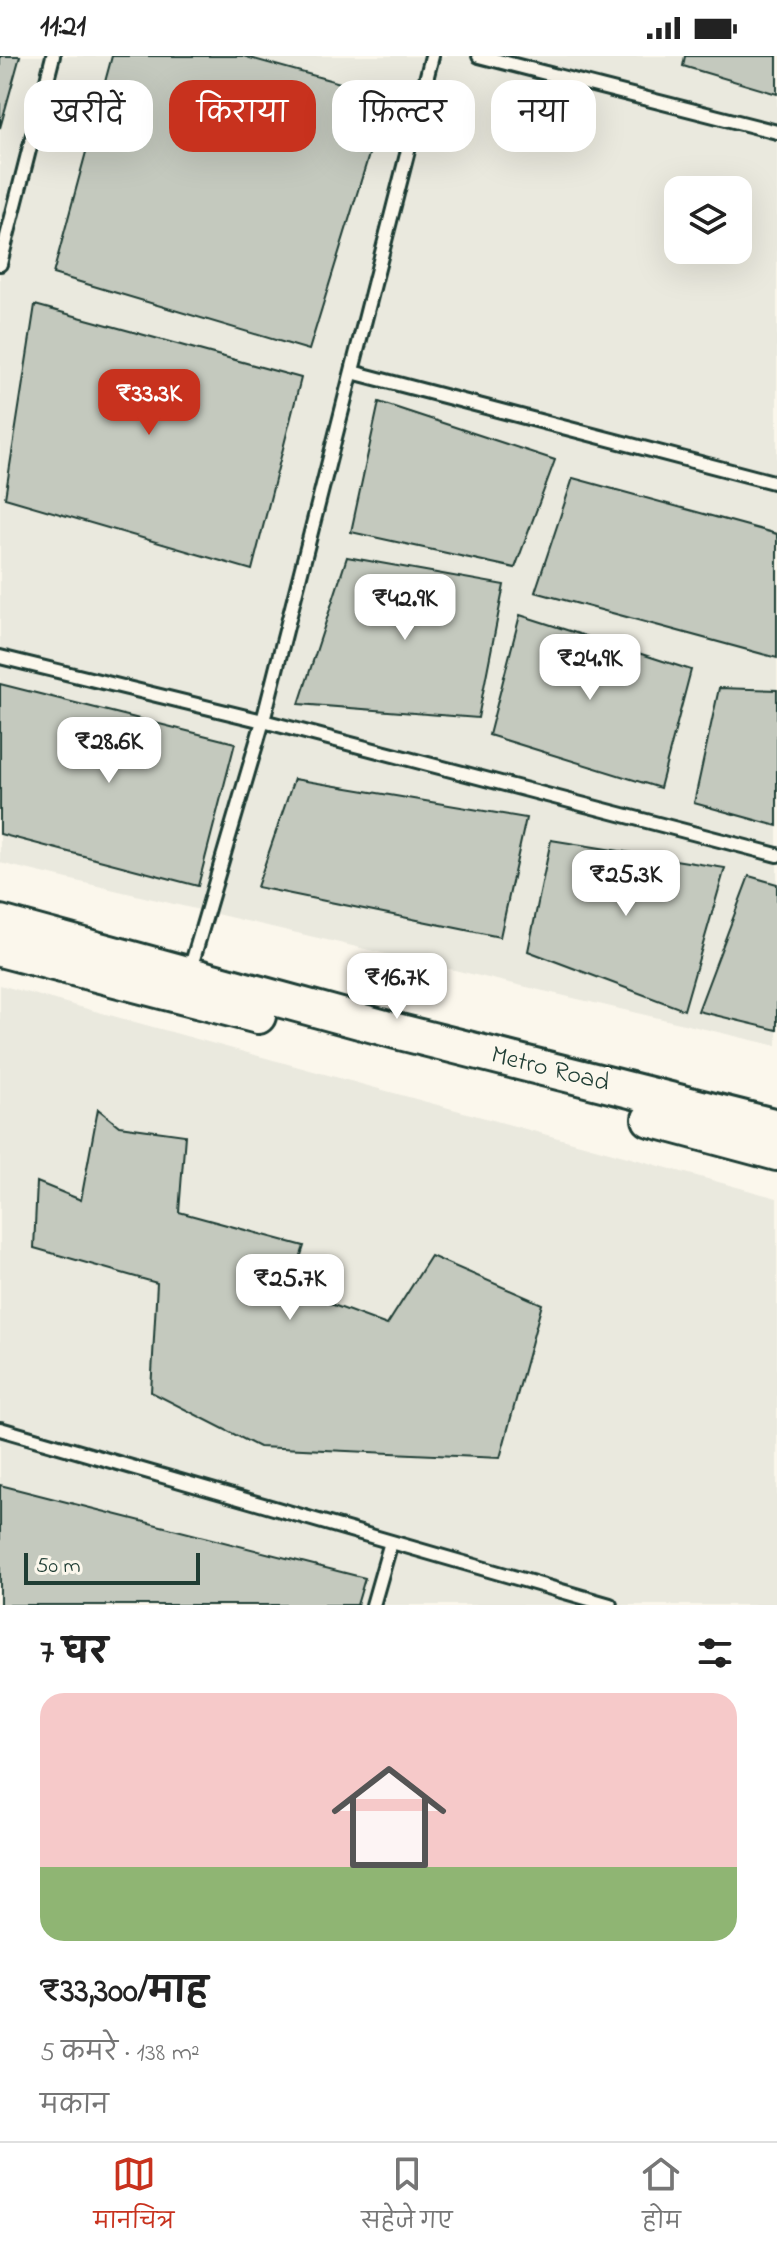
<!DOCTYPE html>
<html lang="hi">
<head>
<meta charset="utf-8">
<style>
  body { margin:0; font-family:"Indie Flower","Playpen Sans Deva",sans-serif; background:#f2f2f2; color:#222; height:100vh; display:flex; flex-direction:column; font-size:30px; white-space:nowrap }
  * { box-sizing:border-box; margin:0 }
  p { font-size:26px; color:#767676 }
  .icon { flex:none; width:44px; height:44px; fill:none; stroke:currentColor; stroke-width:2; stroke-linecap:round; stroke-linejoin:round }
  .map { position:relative; height:1549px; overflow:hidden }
  .panel { display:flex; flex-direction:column; background:#fff; flex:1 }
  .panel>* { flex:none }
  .guide { position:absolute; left:24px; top:24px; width:730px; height:72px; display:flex; gap:16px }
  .controls { position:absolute; left:664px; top:120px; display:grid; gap:16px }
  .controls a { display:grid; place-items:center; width:88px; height:88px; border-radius:16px; background:#fff; box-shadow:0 8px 32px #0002; font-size:40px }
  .scale { position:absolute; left:24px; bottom:20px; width:176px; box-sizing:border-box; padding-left:8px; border:4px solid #1f3d34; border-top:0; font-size:22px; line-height:28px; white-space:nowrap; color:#1f3d34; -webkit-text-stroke:6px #fbf7ec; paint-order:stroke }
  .price { position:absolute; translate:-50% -68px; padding:0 18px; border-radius:16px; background:#fff; color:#222; font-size:26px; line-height:52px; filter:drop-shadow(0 2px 4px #0008) }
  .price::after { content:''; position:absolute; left:50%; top:48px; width:24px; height:18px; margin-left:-12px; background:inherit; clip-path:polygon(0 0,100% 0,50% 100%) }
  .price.active { background:#c8321e; color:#fff }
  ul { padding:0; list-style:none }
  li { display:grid; align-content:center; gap:16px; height:424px; padding:0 40px }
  li span { display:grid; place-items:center; height:248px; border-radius:24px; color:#555 }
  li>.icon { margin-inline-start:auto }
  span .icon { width:144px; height:144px; fill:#fffc; stroke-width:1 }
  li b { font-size:34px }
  h2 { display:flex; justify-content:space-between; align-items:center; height:96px; padding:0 40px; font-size:34px }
  .tag { padding:0 28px; border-radius:24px; background:#fff; box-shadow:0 8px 32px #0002; font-size:28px; line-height:72px }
  .tag.active { background:#c8321e; color:#fff }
  .status { display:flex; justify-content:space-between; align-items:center; height:56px; padding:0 40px; background:#fff; direction:ltr }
  .status svg { height:22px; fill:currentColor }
  .menu { display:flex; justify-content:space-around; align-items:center; height:112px; border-top:2px solid #e0e0e0; background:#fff; font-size:22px; color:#767676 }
  .menu a { display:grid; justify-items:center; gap:4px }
  .menu .active { color:#c8321e }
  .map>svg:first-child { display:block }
  .built { fill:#eae9de; fill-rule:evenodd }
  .building { fill:#c4c9be; stroke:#1f3d34; stroke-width:2 }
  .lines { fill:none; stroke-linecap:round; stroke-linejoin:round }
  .lane-casing { stroke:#1f3d34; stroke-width:18 }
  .secondary-casing { stroke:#1f3d34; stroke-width:40 }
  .lane { stroke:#fbf7ec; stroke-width:12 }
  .secondary { stroke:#fbf7ec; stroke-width:34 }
  .labels { text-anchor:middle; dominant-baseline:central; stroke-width:8; stroke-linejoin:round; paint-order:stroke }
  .street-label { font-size:26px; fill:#1f3d34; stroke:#fbf7ec }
</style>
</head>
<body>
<div class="status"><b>11:21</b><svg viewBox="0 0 49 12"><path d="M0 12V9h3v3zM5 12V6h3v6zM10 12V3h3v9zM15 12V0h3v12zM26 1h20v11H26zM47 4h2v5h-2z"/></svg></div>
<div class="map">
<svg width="777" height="1549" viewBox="0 0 777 1549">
  <rect width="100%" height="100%" fill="#fbf7ec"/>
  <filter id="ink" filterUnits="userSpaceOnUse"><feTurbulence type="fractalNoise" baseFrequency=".0125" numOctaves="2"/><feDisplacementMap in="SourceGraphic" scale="16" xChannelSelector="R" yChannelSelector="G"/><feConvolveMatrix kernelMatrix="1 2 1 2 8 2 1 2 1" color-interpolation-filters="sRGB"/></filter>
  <g filter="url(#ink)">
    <path class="built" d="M 0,0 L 777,0 L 777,990 L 0,807 ZM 678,134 L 738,134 L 738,194 L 678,194 Z
      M 0,929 L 777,1142 L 777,1549 L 0,1549 Z"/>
    <path class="building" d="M 0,0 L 20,0 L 0,72 Z
      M 112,0 L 243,0 L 387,40 L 309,294 L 53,218 Z
      M 685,0 L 777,0 L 777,38 L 683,10 Z
      M 35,249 L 301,322 L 252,514 L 5,442 Z
      M 379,346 L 555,404 L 515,512 L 351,476 Z
      M 573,422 L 777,478 L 777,602 L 535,536 Z
      M 347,501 L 504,529 L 478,662 L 299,648 Z
      M 520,559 L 691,614 L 660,732 L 489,679 Z
      M 0,628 L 235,687 L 198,830 L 0,778 Z
      M 719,632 L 777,634 L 777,770 L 694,747 Z
      M 294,723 L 526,762 L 500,881 L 257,831 Z
      M 551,784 L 725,812 L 684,954 L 528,895 Z
      M 749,820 L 777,828 L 777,974 L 698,955 Z
      M 98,1053 L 119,1070 L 185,1079 L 179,1156 L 304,1190 L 290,1233 L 387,1269 L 431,1200 L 542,1248 L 500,1402 L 259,1391 L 151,1336 L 157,1227 L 34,1192 L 37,1126 L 81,1144 Z
      M 0,1429 L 365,1522 L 357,1549 L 0,1549 Z"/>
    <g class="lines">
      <defs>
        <path id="lane" d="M 479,0 L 777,76
          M 0,208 L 53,0
          M 352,316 L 777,427
          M 0,601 L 263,665 L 777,799
          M 189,917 L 263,665 L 432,0
          M 0,1373 L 610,1549
          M 373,1549 L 391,1486"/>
        <path id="secondary" d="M 0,867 L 396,975 L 777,1071
          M 0,893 L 258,960
          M 650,1063 L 777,1097"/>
      </defs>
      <use href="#lane" class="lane-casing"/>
      <use href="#secondary" class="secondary-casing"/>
      <use href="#lane" class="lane"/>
      <use href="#secondary" class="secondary"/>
    </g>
  </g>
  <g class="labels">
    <g class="street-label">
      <text transform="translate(550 1014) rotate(14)">Metro Road</text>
    </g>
  </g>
</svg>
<div class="controls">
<a><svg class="icon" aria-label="layers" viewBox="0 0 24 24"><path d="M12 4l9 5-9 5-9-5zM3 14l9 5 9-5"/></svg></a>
</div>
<div class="scale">50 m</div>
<b class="price active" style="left:149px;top:381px">₹33.3K</b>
<b class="price" style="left:405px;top:586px">₹42.9K</b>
<b class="price" style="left:590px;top:646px">₹24.9K</b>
<b class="price" style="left:109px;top:729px">₹28.6K</b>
<b class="price" style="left:626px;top:862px">₹25.3K</b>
<b class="price" style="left:397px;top:965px">₹16.7K</b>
<b class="price" style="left:290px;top:1266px">₹25.7K</b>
<div class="guide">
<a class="tag">खरीदें</a>
<a class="tag active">किराया</a>
<a class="tag">फ़िल्टर</a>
<a class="tag">नया</a>
</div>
</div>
<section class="panel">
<h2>7 घर<svg class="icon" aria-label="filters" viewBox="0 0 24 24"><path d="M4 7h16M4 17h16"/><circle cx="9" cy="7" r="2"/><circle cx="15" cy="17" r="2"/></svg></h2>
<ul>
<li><span style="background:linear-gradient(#f6c9c9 70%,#8fb573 0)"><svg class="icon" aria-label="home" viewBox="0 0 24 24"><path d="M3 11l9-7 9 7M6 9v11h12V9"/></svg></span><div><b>₹33,300/माह</b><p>5 कमरे · 138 m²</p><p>मकान</p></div></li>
</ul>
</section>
<nav class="menu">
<a class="active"><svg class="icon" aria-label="map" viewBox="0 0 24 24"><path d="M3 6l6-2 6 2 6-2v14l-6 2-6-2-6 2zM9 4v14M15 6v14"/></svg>मानचित्र</a>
<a><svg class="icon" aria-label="saved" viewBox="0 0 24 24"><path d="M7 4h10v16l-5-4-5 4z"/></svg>सहेजे गए</a>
<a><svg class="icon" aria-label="home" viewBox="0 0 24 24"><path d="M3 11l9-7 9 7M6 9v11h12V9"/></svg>होम</a>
</nav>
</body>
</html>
